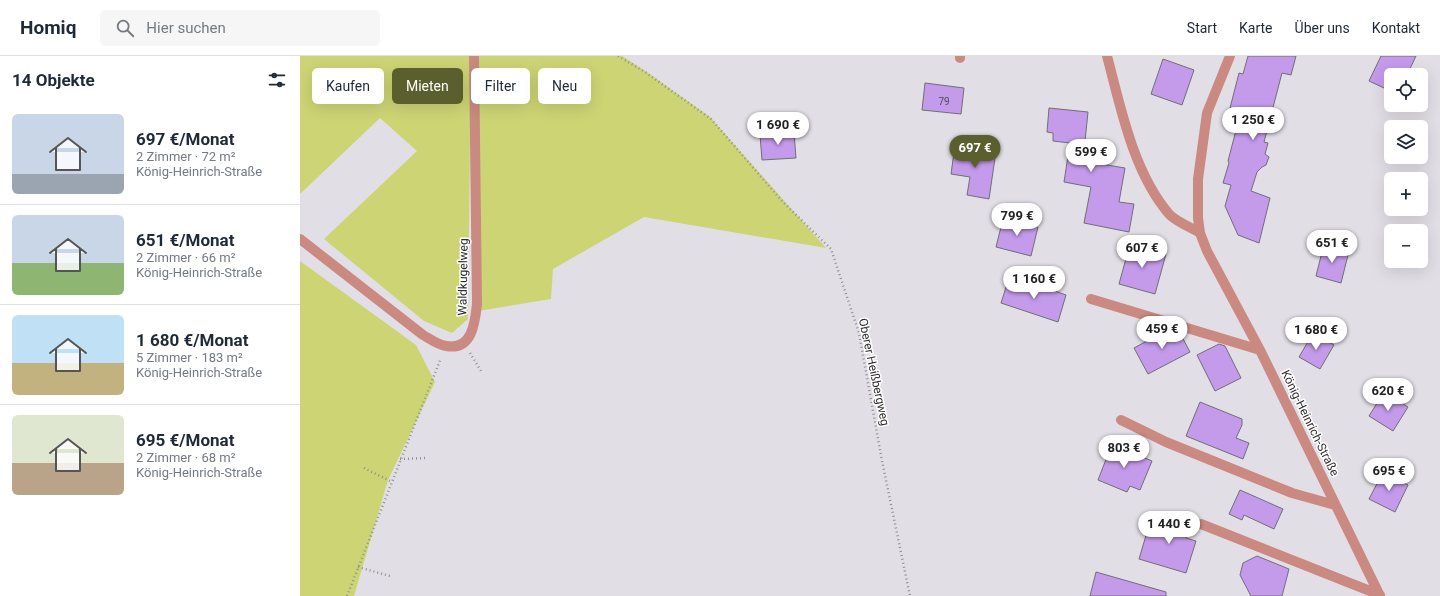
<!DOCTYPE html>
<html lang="de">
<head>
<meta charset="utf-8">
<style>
  body { margin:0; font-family:Roboto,sans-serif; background:#f6f6f7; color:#1f2937; height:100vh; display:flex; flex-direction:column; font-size:15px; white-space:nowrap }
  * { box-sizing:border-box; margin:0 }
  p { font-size:13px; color:#747a83 }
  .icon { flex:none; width:22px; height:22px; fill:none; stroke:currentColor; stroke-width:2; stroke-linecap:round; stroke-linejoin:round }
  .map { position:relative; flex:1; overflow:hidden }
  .details { display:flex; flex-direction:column; background:#fff; width:300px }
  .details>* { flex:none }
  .hud { position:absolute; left:12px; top:12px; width:380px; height:36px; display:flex; gap:8px }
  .buttons { position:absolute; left:1084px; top:12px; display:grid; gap:8px }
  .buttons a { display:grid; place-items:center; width:44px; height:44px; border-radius:6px; background:#fff; box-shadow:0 4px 16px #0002; font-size:20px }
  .price { position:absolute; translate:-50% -34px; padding:0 9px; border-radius:14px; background:#fff; color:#222; font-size:13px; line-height:26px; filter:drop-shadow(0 1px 2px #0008) }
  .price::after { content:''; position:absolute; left:50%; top:24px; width:12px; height:9px; margin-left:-6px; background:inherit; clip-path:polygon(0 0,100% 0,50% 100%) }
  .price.current { background:#5a5f2d; color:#fff }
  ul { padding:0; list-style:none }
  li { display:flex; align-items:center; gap:12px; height:100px; padding:0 12px }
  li+li { border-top:1px solid #e0e1e3 }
  li span { display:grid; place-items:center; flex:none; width:112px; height:80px; border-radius:6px; color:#555 }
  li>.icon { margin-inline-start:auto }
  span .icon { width:48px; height:48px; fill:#fffc; stroke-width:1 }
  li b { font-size:17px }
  h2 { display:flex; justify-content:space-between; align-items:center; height:48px; padding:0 12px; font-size:17px }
  .chip { padding:0 14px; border-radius:6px; background:#fff; box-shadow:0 4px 16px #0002; font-size:14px; line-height:36px }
  .chip.current { background:#5a5f2d; color:#fff }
  header { display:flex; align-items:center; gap:24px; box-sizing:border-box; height:56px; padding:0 20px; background:#fff; border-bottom:1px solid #e0e1e3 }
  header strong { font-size:19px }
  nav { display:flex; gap:22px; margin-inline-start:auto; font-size:14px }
  .search { width:280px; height:36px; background:#f6f6f7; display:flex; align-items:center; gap:10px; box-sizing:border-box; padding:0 14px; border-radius:6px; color:#747a83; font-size:15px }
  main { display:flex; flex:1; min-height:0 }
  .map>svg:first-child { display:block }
  .green { fill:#ccd474 }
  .building { fill:#c49aeb; stroke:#716e75 }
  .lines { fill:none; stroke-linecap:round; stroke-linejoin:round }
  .path { stroke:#918f94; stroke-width:2.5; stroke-dasharray:1 3; stroke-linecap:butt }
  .minor { stroke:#ca8981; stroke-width:10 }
  .labels { text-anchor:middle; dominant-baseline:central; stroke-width:3; stroke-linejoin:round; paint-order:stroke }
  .number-label { font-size:10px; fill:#53485d }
  .street-label { font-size:12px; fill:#2d2c2e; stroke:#fff }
</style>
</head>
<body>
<header>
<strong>Homiq</strong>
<div class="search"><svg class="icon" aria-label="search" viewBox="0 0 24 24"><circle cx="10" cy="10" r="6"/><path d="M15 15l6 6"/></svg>Hier suchen</div>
<nav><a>Start</a><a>Karte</a><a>Über uns</a><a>Kontakt</a></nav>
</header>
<main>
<section class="details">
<h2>14 Objekte<svg class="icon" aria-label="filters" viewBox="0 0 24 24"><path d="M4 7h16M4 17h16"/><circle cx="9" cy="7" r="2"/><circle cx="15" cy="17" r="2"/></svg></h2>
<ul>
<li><span style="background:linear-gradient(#c9d6e8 75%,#9aa5b1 0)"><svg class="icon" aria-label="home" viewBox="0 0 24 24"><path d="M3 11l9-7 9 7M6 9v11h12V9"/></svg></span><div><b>697 €/Monat</b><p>2 Zimmer · 72 m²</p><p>König-Heinrich-Straße</p></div></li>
<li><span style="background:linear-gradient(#c9d6e8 60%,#8fb573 0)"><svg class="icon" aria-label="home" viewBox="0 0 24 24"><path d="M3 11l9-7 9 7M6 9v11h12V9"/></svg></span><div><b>651 €/Monat</b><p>2 Zimmer · 66 m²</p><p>König-Heinrich-Straße</p></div></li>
<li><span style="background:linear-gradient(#bfe0f5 60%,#c2b280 0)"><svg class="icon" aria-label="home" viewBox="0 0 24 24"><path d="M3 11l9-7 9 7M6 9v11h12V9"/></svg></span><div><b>1 680 €/Monat</b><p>5 Zimmer · 183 m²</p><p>König-Heinrich-Straße</p></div></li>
<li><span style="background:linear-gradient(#dfe7d0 60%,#b9a48a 0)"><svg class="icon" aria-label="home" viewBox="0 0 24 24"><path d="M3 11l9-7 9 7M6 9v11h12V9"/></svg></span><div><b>695 €/Monat</b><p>2 Zimmer · 68 m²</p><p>König-Heinrich-Straße</p></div></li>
</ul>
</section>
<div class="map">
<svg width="1140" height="540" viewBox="0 0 1140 540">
  <rect width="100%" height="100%" fill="#e2dee6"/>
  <path class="green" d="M 0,0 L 171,0 L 168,263 L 152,277 L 124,265 L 24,183 L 117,95 L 80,62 L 0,138 Z
    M 174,0 L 322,0 L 347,16 L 410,61 L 526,192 L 344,161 L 253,213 L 251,243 L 178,255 Z
    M 0,205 L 116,289 L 135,326 L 88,424 L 54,540 L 0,540 Z"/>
  <path class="building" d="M 948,0 L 996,0 L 991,19 L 982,17 L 964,86 L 968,87 L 965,98 L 969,101 L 966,109 L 962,111 L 957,116 L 951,135 L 970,142 L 959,187 L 938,179 L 925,150 L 931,129 L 923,127 L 929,107 L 928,105 L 941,55 L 930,52 L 939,17 L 943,18 Z
    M 1081,0 L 1116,0 L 1107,19 L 1090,19 L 1084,32 L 1069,25 Z
    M 863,3 L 894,14 L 882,49 L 851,38 Z
    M 625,27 L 664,32 L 661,58 L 622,54 Z
    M 749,52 L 788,56 L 783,105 L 825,112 L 819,146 L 834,148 L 829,176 L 784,167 L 791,131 L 764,126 L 770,87 L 753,85 L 753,77 L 747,76 Z
    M 494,77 L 496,102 L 462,104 L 460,79 Z
    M 655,89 L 696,95 L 689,143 L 667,139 L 670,121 L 651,118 Z
    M 703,163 L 738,171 L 731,200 L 696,191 Z
    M 830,188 L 866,198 L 855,238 L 819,228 Z
    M 1024,188 L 1049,195 L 1041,227 L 1016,220 Z
    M 709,222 L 745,234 L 746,232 L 766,239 L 758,266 L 701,247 Z
    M 869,273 L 880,277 L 890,296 L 848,318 L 834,292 Z
    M 1013,277 L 1034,289 L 1020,313 L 999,301 Z
    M 919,288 L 925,290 L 941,322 L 915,335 L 897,299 Z
    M 1084,336 L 1108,351 L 1093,375 L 1069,360 Z
    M 900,346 L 942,363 L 942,369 L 936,382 L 949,387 L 943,403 L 886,380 Z
    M 812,388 L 852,405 L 840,434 L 830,430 L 827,436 L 798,424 Z
    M 1083,416 L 1108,429 L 1095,456 L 1069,443 Z
    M 940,434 L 983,453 L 974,473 L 944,459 L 942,464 L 929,458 Z
    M 859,459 L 890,468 L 886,482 L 896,485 L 886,517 L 839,503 L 847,476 L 854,478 Z
    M 957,500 L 989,513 L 982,540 L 951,540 L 940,519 L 943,507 Z
    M 796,516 L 866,536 L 866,540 L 790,540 Z"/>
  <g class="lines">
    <path class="path" d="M 318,0 L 345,16 L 411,63 L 482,145 L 531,193 L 559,277 L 582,405 L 610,540
      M 170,297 L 181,315
      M 100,403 L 126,402
      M 64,412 L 92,426
      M 58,511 L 90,520
      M 47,540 L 141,302"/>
    <path class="minor" d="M 807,0 C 821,52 833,116 869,158 C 875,165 892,172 900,177
      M 930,0 L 907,57 L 898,123 L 898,162 L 900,177 L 907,195 L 960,294 L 1080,540
      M 660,2 L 660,0
      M 0,183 L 123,279 C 130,283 138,289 146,290 C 172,295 175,267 177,248 L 174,0
      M 791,243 L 960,294
      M 821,364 L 866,386 L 992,437 L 1035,449
      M 901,468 L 1080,539"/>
  </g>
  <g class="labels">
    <g class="number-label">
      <text x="644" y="45">79</text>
    </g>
    <g class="street-label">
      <text transform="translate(163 221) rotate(-89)">Waldkugelweg</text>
      <text transform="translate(574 316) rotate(78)">Oberer Heißbergweg</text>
      <text transform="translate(1010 367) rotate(64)">König-Heinrich-Straße</text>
    </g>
  </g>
</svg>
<div class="buttons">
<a><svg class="icon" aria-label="locate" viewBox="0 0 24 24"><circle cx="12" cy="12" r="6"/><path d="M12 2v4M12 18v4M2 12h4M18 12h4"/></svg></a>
<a><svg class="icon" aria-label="layers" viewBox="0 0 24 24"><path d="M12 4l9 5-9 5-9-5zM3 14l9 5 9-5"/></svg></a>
<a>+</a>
<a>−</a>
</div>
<b class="price" style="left:953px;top:85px">1 250 €</b>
<b class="price" style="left:478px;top:90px">1 690 €</b>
<b class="price current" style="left:675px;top:113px">697 €</b>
<b class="price" style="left:791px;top:117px">599 €</b>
<b class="price" style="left:717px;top:181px">799 €</b>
<b class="price" style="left:1032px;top:208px">651 €</b>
<b class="price" style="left:842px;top:213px">607 €</b>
<b class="price" style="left:734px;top:244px">1 160 €</b>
<b class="price" style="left:862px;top:294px">459 €</b>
<b class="price" style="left:1016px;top:295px">1 680 €</b>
<b class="price" style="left:1088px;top:356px">620 €</b>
<b class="price" style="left:824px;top:413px">803 €</b>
<b class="price" style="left:1089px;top:436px">695 €</b>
<b class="price" style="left:869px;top:489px">1 440 €</b>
<div class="hud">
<a class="chip">Kaufen</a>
<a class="chip current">Mieten</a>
<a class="chip">Filter</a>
<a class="chip">Neu</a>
</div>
</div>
</main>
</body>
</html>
